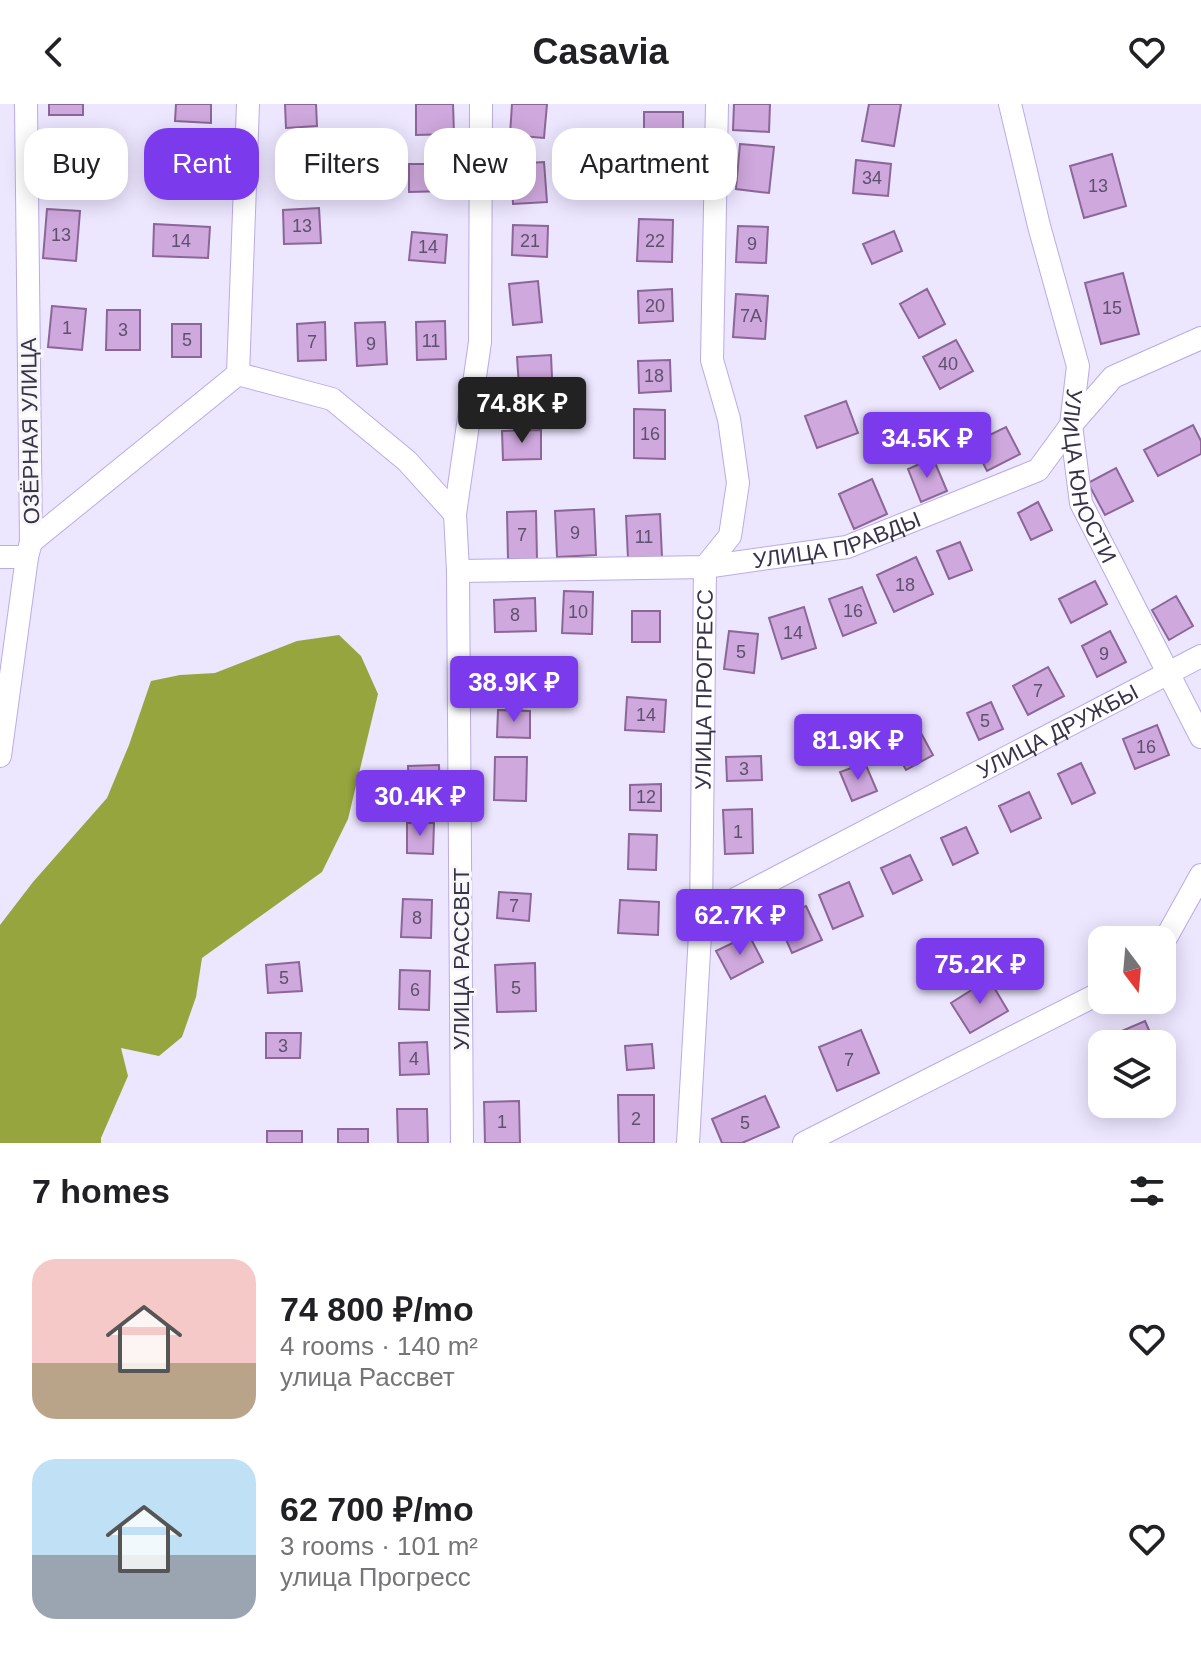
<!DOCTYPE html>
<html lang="en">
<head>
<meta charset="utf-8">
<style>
  body { margin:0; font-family:Arial,sans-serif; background:#f2f2f2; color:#202124; height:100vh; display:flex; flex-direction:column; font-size:30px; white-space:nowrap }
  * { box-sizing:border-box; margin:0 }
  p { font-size:26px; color:#757577 }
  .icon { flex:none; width:44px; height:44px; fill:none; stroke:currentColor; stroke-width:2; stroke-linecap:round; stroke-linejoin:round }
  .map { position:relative; height:1039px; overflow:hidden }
  .sheet { display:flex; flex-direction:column; background:#fff; flex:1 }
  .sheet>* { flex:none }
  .guide { position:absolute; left:24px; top:24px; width:800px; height:72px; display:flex; gap:16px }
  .needle { width:52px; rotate:164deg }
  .controls { position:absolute; left:1088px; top:822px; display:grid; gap:16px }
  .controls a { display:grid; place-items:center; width:88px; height:88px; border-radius:16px; background:#fff; box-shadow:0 4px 20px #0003; font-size:40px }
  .price { position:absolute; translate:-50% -68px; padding:0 18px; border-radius:8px; background:#7c3aed; color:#fff; font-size:26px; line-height:52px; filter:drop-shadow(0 2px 4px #0008) }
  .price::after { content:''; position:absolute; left:50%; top:48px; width:24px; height:18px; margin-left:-12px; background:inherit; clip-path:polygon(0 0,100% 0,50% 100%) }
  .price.selected { background:#222; color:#fff }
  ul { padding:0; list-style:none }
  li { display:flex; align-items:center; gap:24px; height:200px; padding:0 32px }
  li span { display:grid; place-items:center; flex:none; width:224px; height:160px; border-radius:24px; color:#555 }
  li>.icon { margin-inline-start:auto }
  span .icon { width:96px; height:96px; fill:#fffc; stroke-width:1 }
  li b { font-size:34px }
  h2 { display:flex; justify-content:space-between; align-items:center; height:96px; padding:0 32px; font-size:34px }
  .pill { padding:0 28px; border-radius:24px; background:#fff; box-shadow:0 4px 20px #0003; font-size:28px; line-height:72px }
  .pill.selected { background:#7c3aed; color:#fff }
  header { display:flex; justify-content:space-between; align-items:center; height:104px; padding:0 32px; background:#fff; font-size:36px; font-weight:700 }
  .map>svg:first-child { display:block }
  .water { fill:#96a53e }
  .building { fill:#cfa8dd; stroke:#8b6698; stroke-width:2 }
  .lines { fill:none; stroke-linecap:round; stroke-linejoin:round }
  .minor-casing { stroke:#bbabe6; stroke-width:24 }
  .minor { stroke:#fff; stroke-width:22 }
  .labels { text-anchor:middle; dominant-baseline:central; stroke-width:6; stroke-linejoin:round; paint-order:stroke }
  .number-label { font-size:18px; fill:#5e506f }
  .street-label { font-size:22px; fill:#38324a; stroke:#f7f7f7 }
</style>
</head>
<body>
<header><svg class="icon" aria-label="back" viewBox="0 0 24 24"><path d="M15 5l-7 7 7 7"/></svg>Casavia<svg class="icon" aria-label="heart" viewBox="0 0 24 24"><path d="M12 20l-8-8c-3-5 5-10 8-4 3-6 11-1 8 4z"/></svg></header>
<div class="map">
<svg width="1201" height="1039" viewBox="0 0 1201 1039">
  <rect width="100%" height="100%" fill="#ece6ff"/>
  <path class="water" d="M 339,531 L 361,552 L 378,590 L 348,715 L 322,768 L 202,854 L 196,893 L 182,933 L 159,952 L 121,944 L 128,972 L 101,1034 L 101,1039 L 0,1039 L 0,821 L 33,778 L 107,694 L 129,641 L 151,577 L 180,571 L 215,569 L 297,537 Z"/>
  <path class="building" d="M 49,0 L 83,0 L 83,11 L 49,11 Z
    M 176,0 L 211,0 L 211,19 L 175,17 Z
    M 285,0 L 316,0 L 317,22 L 286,24 Z
    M 416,0 L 453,0 L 454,30 L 416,31 Z
    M 512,0 L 547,0 L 544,34 L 510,31 Z
    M 734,0 L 770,0 L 769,28 L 733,26 Z
    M 869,0 L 901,0 L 894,42 L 862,37 Z
    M 644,8 L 683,8 L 683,43 L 644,43 Z
    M 208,39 L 209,85 L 180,86 L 179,40 Z
    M 740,40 L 774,43 L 769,89 L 736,85 Z
    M 50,41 L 84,42 L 83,71 L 49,70 Z
    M 1112,50 L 1126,102 L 1084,114 L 1070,62 Z
    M 856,56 L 891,60 L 888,92 L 853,89 Z
    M 544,58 L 547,98 L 513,100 L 511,60 Z
    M 409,60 L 447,60 L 448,87 L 409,88 Z
    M 636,61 L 672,61 L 671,85 L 635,84 Z
    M 319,104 L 321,139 L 284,140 L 283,106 Z
    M 47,105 L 80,107 L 76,157 L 43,154 Z
    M 639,115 L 673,116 L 672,158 L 637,157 Z
    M 154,120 L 210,123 L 208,154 L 153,152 Z
    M 513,121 L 548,122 L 547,153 L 512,151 Z
    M 738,122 L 768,123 L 766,159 L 736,158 Z
    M 894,127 L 902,147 L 872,160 L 863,140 Z
    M 412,128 L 447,131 L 445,159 L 409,156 Z
    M 1123,169 L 1139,230 L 1101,240 L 1085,179 Z
    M 538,177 L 542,218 L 513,221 L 509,180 Z
    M 672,185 L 673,217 L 639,219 L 638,187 Z
    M 927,185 L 945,220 L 919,234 L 900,200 Z
    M 736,190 L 768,192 L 765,235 L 733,233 Z
    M 52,202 L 86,205 L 82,246 L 48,243 Z
    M 107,206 L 140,206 L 140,246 L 106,246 Z
    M 445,217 L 446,255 L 417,256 L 416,218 Z
    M 325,218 L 326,256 L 298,257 L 297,220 Z
    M 385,218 L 387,260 L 357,262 L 355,219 Z
    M 172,220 L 201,220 L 201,253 L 172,253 Z
    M 956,236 L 973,267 L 940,285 L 923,253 Z
    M 551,251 L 553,296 L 520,298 L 517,253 Z
    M 670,256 L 671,287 L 639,289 L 638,257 Z
    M 846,297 L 858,329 L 817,344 L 805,312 Z
    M 634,305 L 665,306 L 665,355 L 634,354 Z
    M 1193,321 L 1201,337 L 1201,350 L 1158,372 L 1144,346 Z
    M 1006,323 L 1020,350 L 987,367 L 973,339 Z
    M 541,326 L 541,355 L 503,356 L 502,327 Z
    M 933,354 L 947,387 L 921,398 L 908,365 Z
    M 1116,364 L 1133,397 L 1105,411 L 1088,379 Z
    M 872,375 L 887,410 L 854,425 L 839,390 Z
    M 1038,398 L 1052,426 L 1031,436 L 1018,409 Z
    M 594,405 L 596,451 L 557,453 L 555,407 Z
    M 536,407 L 537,455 L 508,455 L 507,408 Z
    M 660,410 L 662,453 L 628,455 L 626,412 Z
    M 960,438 L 972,466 L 949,475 L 937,447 Z
    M 916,453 L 933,490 L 894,508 L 877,471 Z
    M 1095,477 L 1107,500 L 1071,519 L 1059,495 Z
    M 862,483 L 876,519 L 843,532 L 829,495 Z
    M 564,487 L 593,488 L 592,530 L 562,529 Z
    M 1176,492 L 1193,522 L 1169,536 L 1152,506 Z
    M 535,494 L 536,527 L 495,528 L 494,496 Z
    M 804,503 L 816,544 L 782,555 L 769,514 Z
    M 632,507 L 660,507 L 660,538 L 632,538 Z
    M 729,527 L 758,530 L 754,569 L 724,565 Z
    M 1110,527 L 1126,558 L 1097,573 L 1082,542 Z
    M 1048,563 L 1064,592 L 1028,611 L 1013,582 Z
    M 627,593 L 666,596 L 664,628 L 625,626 Z
    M 991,598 L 1003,625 L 979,636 L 967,609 Z
    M 498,606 L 530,607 L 530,634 L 497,633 Z
    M 1157,621 L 1169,651 L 1135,665 L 1123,635 Z
    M 921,629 L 933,651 L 906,666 L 894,644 Z
    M 761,652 L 762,676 L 727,677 L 726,653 Z
    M 495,653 L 527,653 L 526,697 L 494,696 Z
    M 865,659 L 877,687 L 852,697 L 840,668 Z
    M 1081,659 L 1095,689 L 1072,700 L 1058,670 Z
    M 439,661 L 440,687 L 409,688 L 408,662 Z
    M 661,680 L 661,707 L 630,706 L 630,681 Z
    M 1029,688 L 1041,714 L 1011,728 L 999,702 Z
    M 752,705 L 753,749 L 725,750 L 723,706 Z
    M 407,719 L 434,719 L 433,750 L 407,749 Z
    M 966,723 L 978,749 L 953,761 L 941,734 Z
    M 629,730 L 657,731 L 656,766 L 628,765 Z
    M 910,751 L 922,776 L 893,790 L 881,764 Z
    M 849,778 L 863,812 L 833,825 L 819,791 Z
    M 499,788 L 531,790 L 529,817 L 497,814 Z
    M 403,795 L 432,796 L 431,834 L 401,833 Z
    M 620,796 L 659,798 L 658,831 L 618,829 Z
    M 806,802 L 822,836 L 792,849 L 777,815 Z
    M 749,831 L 763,858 L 731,875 L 716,847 Z
    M 299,858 L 302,887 L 268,889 L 266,861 Z
    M 535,859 L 536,907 L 497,908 L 495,861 Z
    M 400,866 L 430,867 L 429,906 L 399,905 Z
    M 989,875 L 1008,907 L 970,929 L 951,899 Z
    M 1145,917 L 1155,940 L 1114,940 L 1110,932 Z
    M 861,926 L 879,969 L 837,987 L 819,943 Z
    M 266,929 L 301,929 L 300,954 L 266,954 Z
    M 427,938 L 429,970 L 400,971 L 399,939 Z
    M 652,940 L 654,964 L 627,966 L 625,942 Z
    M 618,991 L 654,991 L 654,1039 L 619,1039 Z
    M 765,992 L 779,1023 L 742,1039 L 722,1039 L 712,1015 Z
    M 519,997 L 520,1039 L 485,1039 L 484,998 Z
    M 397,1005 L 427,1005 L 428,1039 L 398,1039 Z
    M 338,1025 L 368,1025 L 368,1039 L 338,1039 Z
    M 267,1027 L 302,1027 L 302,1039 L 267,1039 Z"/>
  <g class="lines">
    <defs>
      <g id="minor">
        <path id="s1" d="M 1010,0 L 1039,122 L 1078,262 L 1071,321 L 1081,399 L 1201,633"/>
        <path d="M 238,270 L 248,0"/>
        <path d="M 31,438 L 238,270 L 332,295 L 407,357 L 455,410"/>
        <path d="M 0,453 L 27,453"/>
        <path id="s2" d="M 458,467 L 705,463 L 847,443 L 1038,366 L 1071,321 L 1113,273 L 1201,234"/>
        <path d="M 0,652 L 27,453 L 31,438 L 26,0"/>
        <path id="s3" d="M 701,813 L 1201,552"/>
        <path d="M 1162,841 L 1201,771"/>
        <path d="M 462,1039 L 458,467 L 455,410 L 480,238 L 481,0"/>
        <path id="s4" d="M 688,1039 L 701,813 L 705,463 L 730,432 L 738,379 L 729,315 L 712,256 L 717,0"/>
        <path d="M 804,1039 L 1102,888"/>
      </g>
    </defs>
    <use href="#minor" class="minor-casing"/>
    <use href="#minor" class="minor"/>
  </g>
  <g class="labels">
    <g class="number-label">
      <text x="872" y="74">34</text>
      <text x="1098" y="82">13</text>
      <text x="302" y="122">13</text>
      <text x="61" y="131">13</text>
      <text x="181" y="137">14</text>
      <text x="530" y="137">21</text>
      <text x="655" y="137">22</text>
      <text x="752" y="140">9</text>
      <text x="428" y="143">14</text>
      <text x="655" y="202">20</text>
      <text x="1112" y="204">15</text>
      <text x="751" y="212">7А</text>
      <text x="67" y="224">1</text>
      <text x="123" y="226">3</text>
      <text x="187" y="236">5</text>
      <text x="431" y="237">11</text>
      <text x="312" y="238">7</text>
      <text x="371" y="240">9</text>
      <text x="948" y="260">40</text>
      <text x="654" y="272">18</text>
      <text x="650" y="330">16</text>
      <text x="575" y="429">9</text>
      <text x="522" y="431">7</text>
      <text x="644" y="433">11</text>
      <text x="905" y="481">18</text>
      <text x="853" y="507">16</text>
      <text x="578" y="508">10</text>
      <text x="515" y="511">8</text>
      <text x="793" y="529">14</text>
      <text x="741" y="548">5</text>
      <text x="1104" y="550">9</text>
      <text x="1038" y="587">7</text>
      <text x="646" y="611">14</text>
      <text x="985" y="617">5</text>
      <text x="1146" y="643">16</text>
      <text x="744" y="665">3</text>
      <text x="646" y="693">12</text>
      <text x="738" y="728">1</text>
      <text x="514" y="802">7</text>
      <text x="417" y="814">8</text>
      <text x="284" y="874">5</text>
      <text x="516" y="884">5</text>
      <text x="415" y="886">6</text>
      <text x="283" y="942">3</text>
      <text x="414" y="955">4</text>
      <text x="849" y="956">7</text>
      <text x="636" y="1015">2</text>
      <text x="502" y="1018">1</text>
      <text x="745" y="1019">5</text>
    </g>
    <g class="street-label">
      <text transform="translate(30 327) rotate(-91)">ОЗЁРНАЯ УЛИЦА</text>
      <text stroke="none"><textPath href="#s1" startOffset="384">УЛИЦА ЮНОСТИ</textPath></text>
      <text stroke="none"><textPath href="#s2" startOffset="382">УЛИЦА ПРАВДЫ</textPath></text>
      <text stroke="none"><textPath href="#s4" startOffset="454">УЛИЦА ПРОГРЕСС</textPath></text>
      <text stroke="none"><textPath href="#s3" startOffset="402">УЛИЦА ДРУЖБЫ</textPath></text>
      <text transform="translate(461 855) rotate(-90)">УЛИЦА РАССВЕТ</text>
    </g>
  </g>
</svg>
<div class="controls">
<a><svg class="needle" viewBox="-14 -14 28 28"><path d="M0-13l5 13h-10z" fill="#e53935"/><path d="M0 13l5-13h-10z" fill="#757577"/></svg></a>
<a><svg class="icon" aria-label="layers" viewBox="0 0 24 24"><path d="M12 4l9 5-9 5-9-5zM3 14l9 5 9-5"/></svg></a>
</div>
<b class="price selected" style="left:522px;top:341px">74.8K ₽</b>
<b class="price" style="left:927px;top:376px">34.5K ₽</b>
<b class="price" style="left:514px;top:620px">38.9K ₽</b>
<b class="price" style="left:858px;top:678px">81.9K ₽</b>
<b class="price" style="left:420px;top:734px">30.4K ₽</b>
<b class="price" style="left:740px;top:853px">62.7K ₽</b>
<b class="price" style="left:980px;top:902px">75.2K ₽</b>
<div class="guide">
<a class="pill">Buy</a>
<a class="pill selected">Rent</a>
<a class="pill">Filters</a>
<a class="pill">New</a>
<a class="pill">Apartment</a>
</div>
</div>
<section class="sheet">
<h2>7 homes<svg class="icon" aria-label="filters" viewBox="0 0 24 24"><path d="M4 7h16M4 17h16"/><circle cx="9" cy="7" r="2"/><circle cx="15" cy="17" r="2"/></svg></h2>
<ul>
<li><span style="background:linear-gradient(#f6c9c9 65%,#b9a48a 0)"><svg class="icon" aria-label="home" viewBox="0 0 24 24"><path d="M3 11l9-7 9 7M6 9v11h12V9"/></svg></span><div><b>74 800 ₽/mo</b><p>4 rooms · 140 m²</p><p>улица Рассвет</p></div><svg class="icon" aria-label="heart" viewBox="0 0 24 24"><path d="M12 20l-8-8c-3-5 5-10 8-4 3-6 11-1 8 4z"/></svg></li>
<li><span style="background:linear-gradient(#bfe0f5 60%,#9aa5b1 0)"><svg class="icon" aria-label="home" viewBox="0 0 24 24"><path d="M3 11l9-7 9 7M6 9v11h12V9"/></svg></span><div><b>62 700 ₽/mo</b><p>3 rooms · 101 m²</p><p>улица Прогресс</p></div><svg class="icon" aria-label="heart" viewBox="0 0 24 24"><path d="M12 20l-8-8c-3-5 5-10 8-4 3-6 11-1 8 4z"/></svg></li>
</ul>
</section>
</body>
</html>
